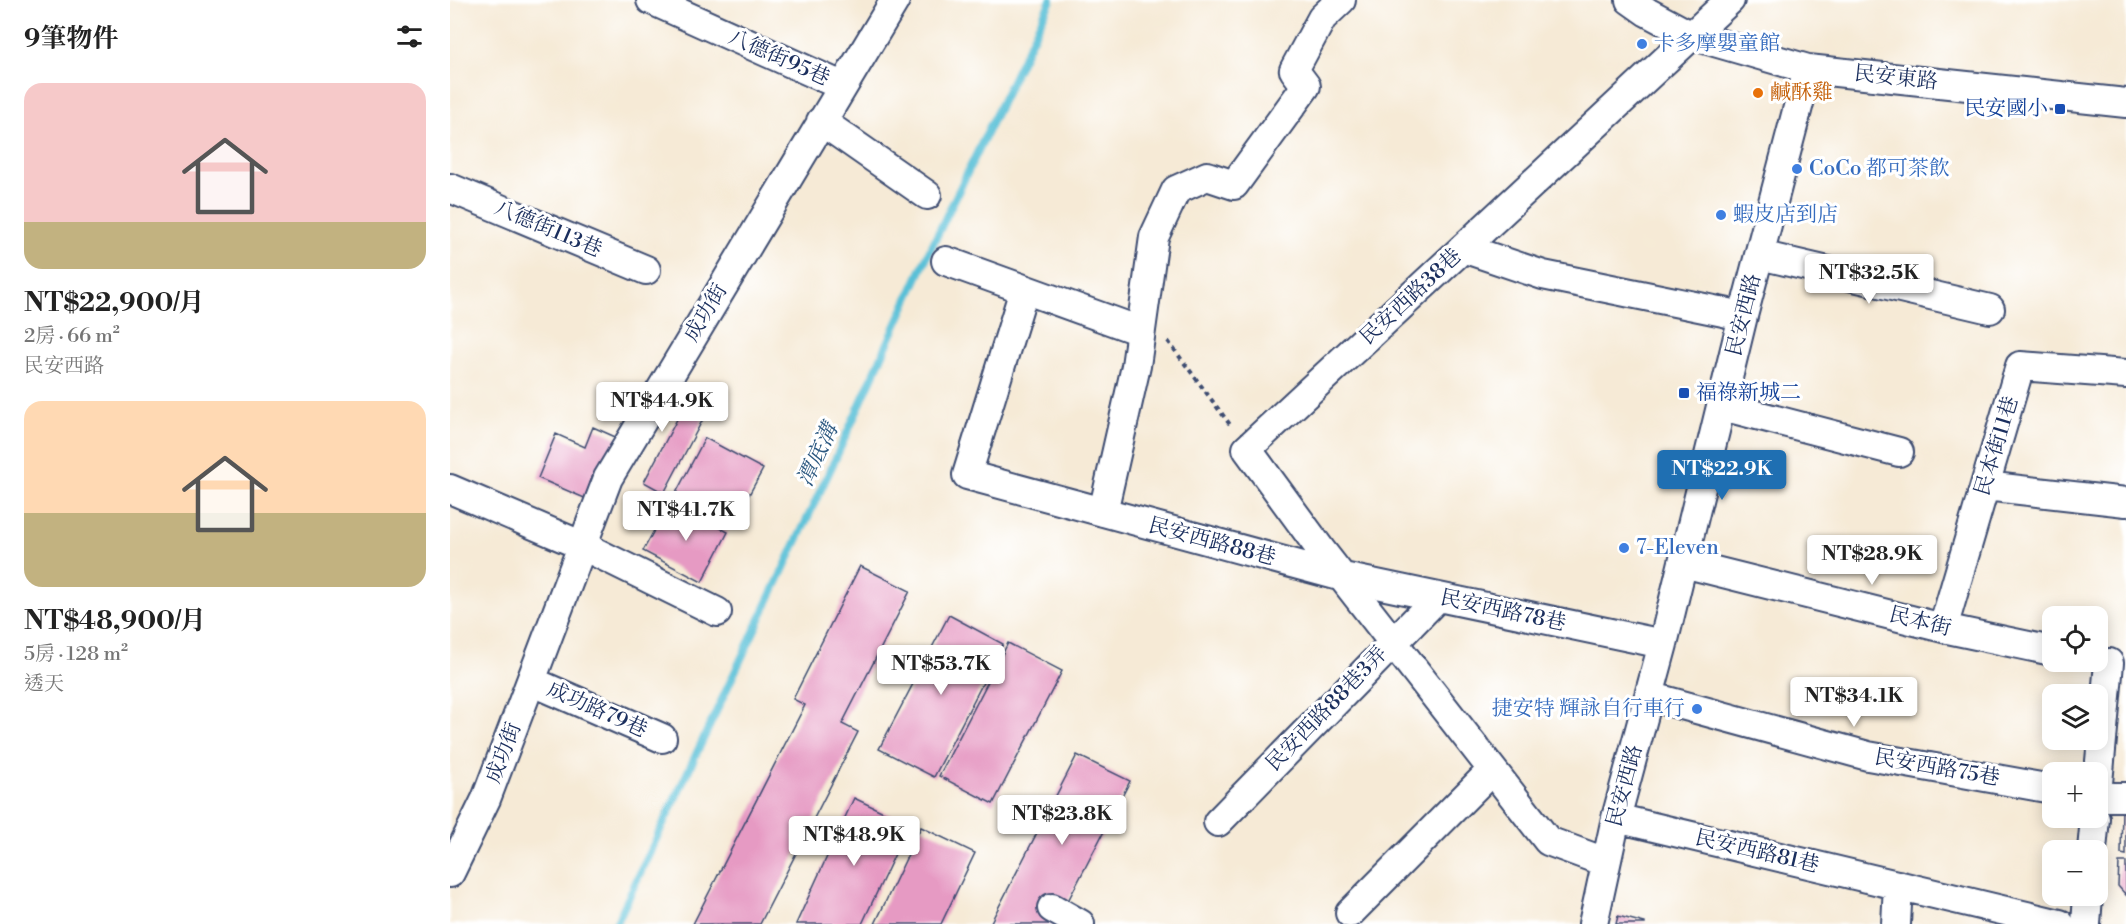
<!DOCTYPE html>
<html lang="zh-TW">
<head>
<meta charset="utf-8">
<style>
  body { margin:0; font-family:"Libre Bodoni","Noto Serif TC",serif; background:#f2f2f2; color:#222; height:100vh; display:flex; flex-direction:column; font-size:22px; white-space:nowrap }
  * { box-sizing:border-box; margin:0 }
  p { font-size:20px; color:#767676 }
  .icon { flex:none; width:33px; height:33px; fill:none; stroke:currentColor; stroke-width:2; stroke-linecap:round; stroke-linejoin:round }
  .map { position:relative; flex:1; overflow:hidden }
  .side { display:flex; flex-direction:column; background:#fff; width:450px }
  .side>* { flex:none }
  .buttons { position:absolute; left:1592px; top:606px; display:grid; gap:12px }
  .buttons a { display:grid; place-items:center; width:66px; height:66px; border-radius:12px; background:#fff; box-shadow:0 3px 15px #0003; font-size:30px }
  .price { position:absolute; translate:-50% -51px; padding:0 14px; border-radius:6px; background:#fff; color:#222; font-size:20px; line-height:39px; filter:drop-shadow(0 2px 3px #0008) }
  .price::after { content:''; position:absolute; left:50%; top:36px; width:18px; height:14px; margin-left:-9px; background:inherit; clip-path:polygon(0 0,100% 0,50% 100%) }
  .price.on { background:#1f6fb2; color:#fff }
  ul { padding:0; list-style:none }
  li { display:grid; align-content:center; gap:12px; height:318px; padding:0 24px }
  li span { display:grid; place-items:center; height:186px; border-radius:18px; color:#555 }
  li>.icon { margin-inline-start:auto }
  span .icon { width:108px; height:108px; fill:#fffc; stroke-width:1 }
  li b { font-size:26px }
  h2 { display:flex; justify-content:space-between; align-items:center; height:72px; padding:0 24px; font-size:26px }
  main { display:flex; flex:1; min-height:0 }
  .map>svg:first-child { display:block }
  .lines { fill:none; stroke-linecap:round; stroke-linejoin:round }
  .stream { stroke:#59c0d7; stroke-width:8 }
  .building { fill:#e69ac3 }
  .minor-casing { stroke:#3c4b70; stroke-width:32 }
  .path { stroke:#3c4b70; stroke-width:4; stroke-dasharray:4.5 4.5; stroke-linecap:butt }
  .minor { stroke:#fff; stroke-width:28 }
  .shop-dot { fill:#3f7fe0; stroke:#fff; stroke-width:2 }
  .food-dot { fill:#e8710a; stroke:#fff; stroke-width:2 }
  .transit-dot { fill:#1a4fb4; stroke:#fff; stroke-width:2 }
  .labels { text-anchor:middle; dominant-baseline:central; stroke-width:6; stroke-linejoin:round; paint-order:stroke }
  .shop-label { font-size:21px; fill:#366cbe; stroke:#fff; text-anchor:start }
  .street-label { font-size:21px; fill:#1b2f5e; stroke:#fff }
  .food-label { font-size:21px; fill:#c56008; stroke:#fff; text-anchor:start }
  .transit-label { font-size:21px; fill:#164399; stroke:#fff; text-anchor:end }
  .water-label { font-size:22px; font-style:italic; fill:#2e5a82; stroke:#fff }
</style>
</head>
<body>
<main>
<section class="side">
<h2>9筆物件<svg class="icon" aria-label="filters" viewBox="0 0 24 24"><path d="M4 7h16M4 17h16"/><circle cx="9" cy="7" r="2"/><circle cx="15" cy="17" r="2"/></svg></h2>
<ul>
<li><span style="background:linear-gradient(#f6c9c9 75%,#c2b280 0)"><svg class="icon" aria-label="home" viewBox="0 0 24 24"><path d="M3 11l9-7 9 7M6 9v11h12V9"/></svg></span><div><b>NT$22,900/月</b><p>2房 · 66 m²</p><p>民安西路</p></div></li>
<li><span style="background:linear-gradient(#ffd9b3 60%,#c2b280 0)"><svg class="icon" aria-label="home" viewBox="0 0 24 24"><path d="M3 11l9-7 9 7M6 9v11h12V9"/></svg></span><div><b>NT$48,900/月</b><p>5房 · 128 m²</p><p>透天</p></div></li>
</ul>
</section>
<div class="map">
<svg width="1676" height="924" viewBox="0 0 1676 924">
  <rect width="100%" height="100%" fill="#fff"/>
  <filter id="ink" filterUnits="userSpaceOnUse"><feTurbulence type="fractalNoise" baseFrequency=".0167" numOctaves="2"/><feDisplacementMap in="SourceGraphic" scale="12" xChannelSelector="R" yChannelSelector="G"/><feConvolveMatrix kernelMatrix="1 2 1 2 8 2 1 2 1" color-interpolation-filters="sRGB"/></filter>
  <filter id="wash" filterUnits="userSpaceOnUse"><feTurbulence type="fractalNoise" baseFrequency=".008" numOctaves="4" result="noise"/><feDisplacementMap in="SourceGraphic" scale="24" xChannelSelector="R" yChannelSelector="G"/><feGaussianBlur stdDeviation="1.35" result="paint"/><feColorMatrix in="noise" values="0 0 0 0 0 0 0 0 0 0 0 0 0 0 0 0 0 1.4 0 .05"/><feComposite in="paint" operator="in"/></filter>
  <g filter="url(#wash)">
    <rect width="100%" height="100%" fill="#f6ead6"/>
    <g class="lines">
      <path class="stream" d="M 166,924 L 383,464 L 480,250 L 601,0"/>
    </g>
    <g id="blocks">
      <path class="building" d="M 233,408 L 253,419 L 214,493 L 194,482 Z
        M 143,427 L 172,440 L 146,503 L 88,478 L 106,434 L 135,447 Z
        M 255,438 L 313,469 L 282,526 L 225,495 Z
        M 220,501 L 278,532 L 252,582 L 193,551 Z
        M 410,566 L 460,591 L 392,724 L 408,732 L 310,924 L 243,924 L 355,705 L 343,699 Z
        M 499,615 L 553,644 L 484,777 L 429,749 Z
        M 558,643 L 612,671 L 543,804 L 489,776 Z
        M 627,755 L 680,781 L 606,924 L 540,924 Z
        M 404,798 L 459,824 L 412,924 L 346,924 Z
        M 1672,809 L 1676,809 L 1676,855 L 1671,854 Z
        M 471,827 L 525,853 L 491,924 L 425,924 Z
        M 1669,862 L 1676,862 L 1676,895 L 1668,886 Z
        M 1168,916 L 1195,923 L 1195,924 L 1166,924 Z"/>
    </g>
  </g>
  <g filter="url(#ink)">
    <use href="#blocks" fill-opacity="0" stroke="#3c4b70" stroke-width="1.5"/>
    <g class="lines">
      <defs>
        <path id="minor" d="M 201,0 L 392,86
          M 1180,0 L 1197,12 L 1240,35 L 1358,69 L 1676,103
          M 371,121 L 477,195
          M 0,188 L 196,270
          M 1013,248 L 1093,275 L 1293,316
          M 1310,255 L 1540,309
          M 496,261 L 690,331
          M 574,290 L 517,475 L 893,577 L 1213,644
          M 1272,406 L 1449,452
          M 1535,486 L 1676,502
          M 0,489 L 133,546 L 267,612
          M 653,512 L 686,366 L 704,237 L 726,190 L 757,176 L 784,185 L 856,86 L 844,70 L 872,18 L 891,0
          M 1233,563 L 1493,628 L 1602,651
          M 1493,628 L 1570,366 L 1676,374
          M 81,681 L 212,738
          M 1199,696 L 1418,756 L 1602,789
          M 1647,794 L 1659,663
          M 1647,797 L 1676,797
          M 1166,818 L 1610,924
          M 768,822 L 988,597
          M 1642,850 L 1645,818
          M 1155,862 L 1098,841 L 871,550 L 797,449 L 1280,0
          M 0,873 L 36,799 L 158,478 L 445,0
          M 602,908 L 630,924
          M 900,913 L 1042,770
          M 1143,924 L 1166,818 L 1213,644 L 1293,316 L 1358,69
          M 1446,924 L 1448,885
          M 1636,924 L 1638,896"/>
      </defs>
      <use href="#minor" class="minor-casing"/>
      <path class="path" d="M 718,341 L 781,426"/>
      <use href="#minor" class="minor"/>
    </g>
  </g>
  <g class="shop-dot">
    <circle cx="1192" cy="44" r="6"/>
    <circle cx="1347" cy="169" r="6"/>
    <circle cx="1271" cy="215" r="6"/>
    <circle cx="1174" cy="548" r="6"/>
    <circle cx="1247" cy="709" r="6"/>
  </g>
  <circle class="food-dot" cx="1308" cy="93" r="6"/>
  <g class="transit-dot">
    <rect x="1604" y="103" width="12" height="12" rx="3"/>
    <rect x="1228" y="387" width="12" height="12" rx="3"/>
  </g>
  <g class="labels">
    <g class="shop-label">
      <text x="1204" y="44">卡多摩嬰童館</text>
      <text x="1359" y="169">CoCo 都可茶飲</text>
      <text x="1283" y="215">蝦皮店到店</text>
      <text x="1186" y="548">7-Eleven</text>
      <text x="1235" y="709" text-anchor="end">捷安特 輝詠自行車行</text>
    </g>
    <g class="street-label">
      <text transform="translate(329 58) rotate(24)">八德街95巷</text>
      <text transform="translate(1446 78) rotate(6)">民安東路</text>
      <text transform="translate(98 229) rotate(23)">八德街113巷</text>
      <text transform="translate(961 297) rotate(-43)">民安西路38巷</text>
      <text transform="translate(256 313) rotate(-59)">成功街</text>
      <text transform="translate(1294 315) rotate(-76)">民安西路</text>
      <text transform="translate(1547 446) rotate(-73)">民本街11巷</text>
      <text transform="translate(762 542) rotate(15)">民安西路88巷</text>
      <text transform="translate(1053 611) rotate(12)">民安西路78巷</text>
      <text transform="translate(1470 622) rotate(14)">民本街</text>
      <text transform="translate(877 709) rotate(-46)">民安西路88巷3弄</text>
      <text transform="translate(147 710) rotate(24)">成功路79巷</text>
      <text transform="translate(54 753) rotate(-69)">成功街</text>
      <text transform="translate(1487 768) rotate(10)">民安西路75巷</text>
      <text transform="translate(1175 786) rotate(-75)">民安西路</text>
      <text transform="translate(1307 852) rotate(13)">民安西路81巷</text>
    </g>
    <g class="food-label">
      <text x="1320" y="93">鹹酥雞</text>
    </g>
    <g class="transit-label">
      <text x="1598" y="109">民安國小</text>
      <text x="1246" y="393" text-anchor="start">福祿新城二</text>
    </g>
    <g class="water-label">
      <text transform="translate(368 455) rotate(-65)">潭底溝</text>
    </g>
  </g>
</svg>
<div class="buttons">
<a><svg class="icon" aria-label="locate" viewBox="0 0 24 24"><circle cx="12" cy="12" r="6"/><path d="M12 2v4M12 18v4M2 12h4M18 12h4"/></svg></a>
<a><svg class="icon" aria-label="layers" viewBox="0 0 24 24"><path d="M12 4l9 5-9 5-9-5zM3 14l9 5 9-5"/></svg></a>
<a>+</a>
<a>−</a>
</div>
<b class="price" style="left:1419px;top:305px">NT$32.5K</b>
<b class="price" style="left:212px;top:433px">NT$44.9K</b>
<b class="price on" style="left:1272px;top:501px">NT$22.9K</b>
<b class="price" style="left:236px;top:542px">NT$41.7K</b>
<b class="price" style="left:1422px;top:586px">NT$28.9K</b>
<b class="price" style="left:491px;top:696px">NT$53.7K</b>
<b class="price" style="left:1404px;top:728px">NT$34.1K</b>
<b class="price" style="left:612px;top:846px">NT$23.8K</b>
<b class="price" style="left:404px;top:867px">NT$48.9K</b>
</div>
</main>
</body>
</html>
